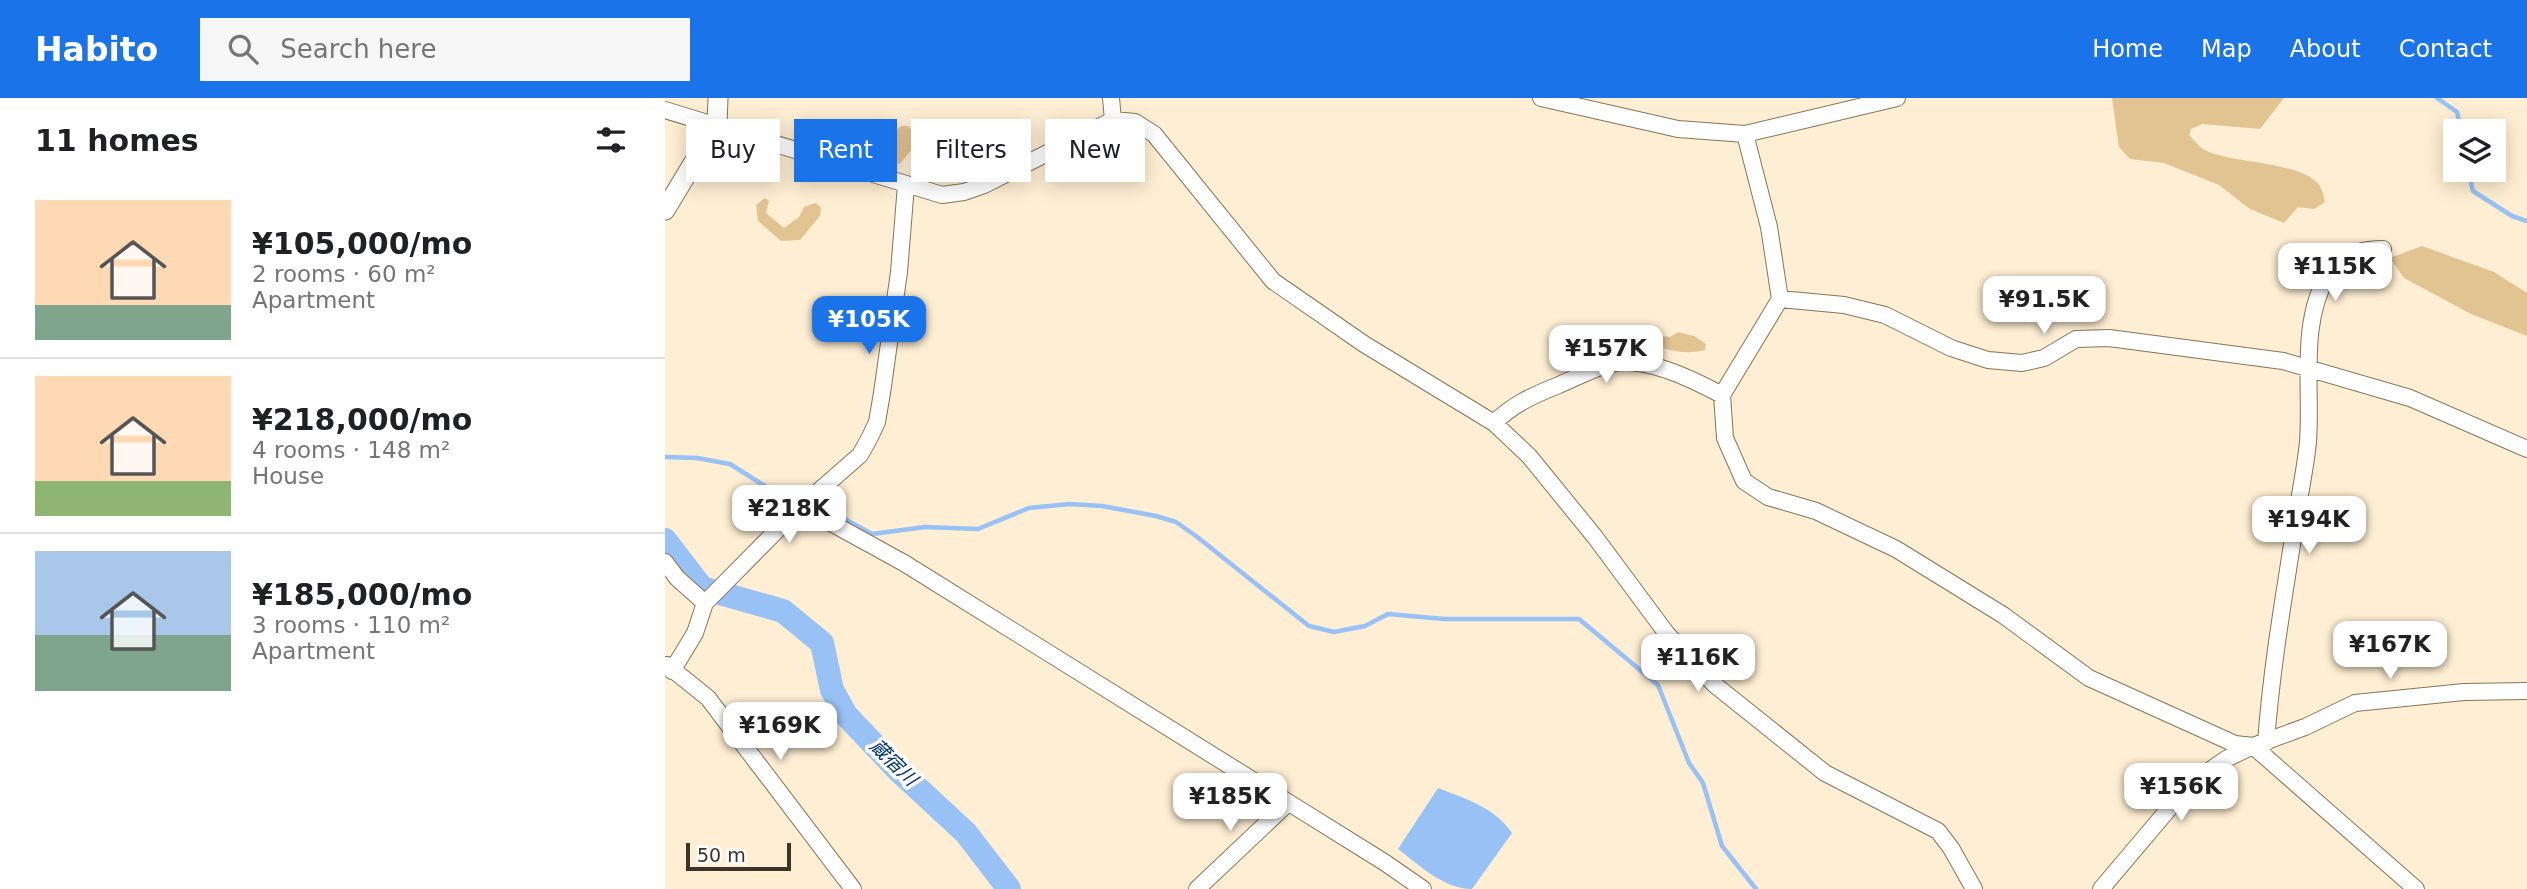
<!DOCTYPE html>
<html lang="en">
<head>
<meta charset="utf-8">
<style>
  body { margin:0; font-family:"DejaVu Sans","Noto Sans JP",sans-serif; background:#f6f6f6; color:#202124; height:100vh; display:flex; flex-direction:column; font-size:26px; white-space:nowrap }
  * { box-sizing:border-box; margin:0 }
  p { font-size:23px; color:#757577 }
  .icon { flex:none; width:38px; height:38px; fill:none; stroke:currentColor; stroke-width:2; stroke-linecap:round; stroke-linejoin:round }
  .map { position:relative; flex:1; overflow:hidden }
  .details { display:flex; flex-direction:column; background:#fff; width:665px }
  .details>* { flex:none }
  .banner { position:absolute; left:21px; top:21px; width:665px; height:63px; display:flex; gap:14px }
  .fabs { position:absolute; left:1778px; top:21px; display:grid; gap:14px }
  .fabs a { display:grid; place-items:center; width:63px; height:63px; border-radius:0px; background:#fff; box-shadow:0 4px 18px #0003; font-size:35px }
  .scale { position:absolute; left:21px; bottom:18px; width:105px; box-sizing:border-box; padding-left:7px; border:4px solid #3c3427; border-top:0; font-size:19px; line-height:24px; white-space:nowrap; color:#3c3427; -webkit-text-stroke:5px #fdfdfd; paint-order:stroke }
  .price { position:absolute; translate:-50% -60px; padding:0 16px; border-radius:14px; background:#fff; color:#222; font-size:23px; line-height:46px; filter:drop-shadow(0 2px 4px #0008) }
  .price::after { content:''; position:absolute; left:50%; top:42px; width:21px; height:16px; margin-left:-10px; background:inherit; clip-path:polygon(0 0,100% 0,50% 100%) }
  .price.active { background:#1a73e8; color:#fff }
  ul { padding:0; list-style:none }
  li { display:flex; align-items:center; gap:21px; height:175px; padding:0 35px }
  li+li { border-top:2px solid #e0e0e0 }
  li span { display:grid; place-items:center; flex:none; width:196px; height:140px; border-radius:0px; color:#555 }
  li>.icon { margin-inline-start:auto }
  span .icon { width:84px; height:84px; fill:#fffc; stroke-width:1 }
  li b { font-size:30px }
  h2 { display:flex; justify-content:space-between; align-items:center; height:84px; padding:0 35px; font-size:30px }
  .chip { padding:0 24px; border-radius:0px; background:#fff; box-shadow:0 4px 18px #0003; font-size:24px; line-height:63px }
  .chip.active { background:#1a73e8; color:#fff }
  header { display:flex; align-items:center; gap:42px; box-sizing:border-box; height:98px; padding:0 35px; background:#1a73e8; color:#fff }
  header strong { font-size:33px }
  nav { display:flex; gap:38px; margin-inline-start:auto; font-size:24px }
  .search { width:490px; height:63px; background:#f6f6f6; display:flex; align-items:center; gap:18px; box-sizing:border-box; padding:0 24px; border-radius:0px; color:#757577; font-size:26px }
  main { display:flex; flex:1; min-height:0 }
  .map>svg:first-child { display:block }
  .green { fill:#e2c492 }
  .water { fill:#98c1f5 }
  .lines { fill:none; stroke-linecap:round; stroke-linejoin:round }
  .stream { stroke:#98c1f5; stroke-width:4.5 }
  .river { stroke:#98c1f5; stroke-width:24 }
  .minor-casing { stroke:#867456; stroke-width:18 }
  .tertiary-casing { stroke:#867456; stroke-width:21 }
  .minor { stroke:#fff; stroke-width:16 }
  .tertiary { stroke:#fff; stroke-width:19 }
  .labels { text-anchor:middle; dominant-baseline:central; stroke-width:7; stroke-linejoin:round; paint-order:stroke }
  .water-label { font-size:19px; font-style:italic; fill:#00346c; stroke:#fdfdfd }
</style>
</head>
<body>
<header>
<strong>Habito</strong>
<div class="search"><svg class="icon" aria-label="search" viewBox="0 0 24 24"><circle cx="10" cy="10" r="6"/><path d="M15 15l6 6"/></svg>Search here</div>
<nav><a>Home</a><a>Map</a><a>About</a><a>Contact</a></nav>
</header>
<main>
<section class="details">
<h2>11 homes<svg class="icon" aria-label="filters" viewBox="0 0 24 24"><path d="M4 7h16M4 17h16"/><circle cx="9" cy="7" r="2"/><circle cx="15" cy="17" r="2"/></svg></h2>
<ul>
<li><span style="background:linear-gradient(#ffd9b3 75%,#7fa58c 0)"><svg class="icon" aria-label="home" viewBox="0 0 24 24"><path d="M3 11l9-7 9 7M6 9v11h12V9"/></svg></span><div><b>¥105,000/mo</b><p>2 rooms · 60 m²</p><p>Apartment</p></div></li>
<li><span style="background:linear-gradient(#ffd9b3 75%,#8fb573 0)"><svg class="icon" aria-label="home" viewBox="0 0 24 24"><path d="M3 11l9-7 9 7M6 9v11h12V9"/></svg></span><div><b>¥218,000/mo</b><p>4 rooms · 148 m²</p><p>House</p></div></li>
<li><span style="background:linear-gradient(#a9c7e8 60%,#7fa58c 0)"><svg class="icon" aria-label="home" viewBox="0 0 24 24"><path d="M3 11l9-7 9 7M6 9v11h12V9"/></svg></span><div><b>¥185,000/mo</b><p>3 rooms · 110 m²</p><p>Apartment</p></div></li>
</ul>
</section>
<div class="map">
<svg width="1862" height="791" viewBox="0 0 1862 791">
  <rect width="100%" height="100%" fill="#feeed3"/>
  <path class="green" d="M 1447,0 L 1619,0 L 1595,31 L 1537,26 L 1526,31 L 1524,37 C 1529,42 1534,49 1540,52 C 1566,66 1638,63 1655,88 C 1657,92 1659,99 1660,104 L 1649,111 L 1633,109 L 1619,125 L 1585,111 L 1554,87 L 1499,65 L 1465,61 L 1454,49 Z
    M 237,28 L 243,28 L 255,41 L 235,66 L 220,61 L 216,45 L 219,38 Z
    M 100,100 L 104,103 L 101,115 L 119,130 L 134,119 L 139,109 L 150,105 L 156,109 L 155,118 L 135,142 L 116,143 L 93,123 L 91,107 Z
    M 1757,148 L 1829,174 L 1862,195 L 1862,238 L 1806,216 L 1739,180 L 1725,160 Z
    M 1013,234 L 1029,238 L 1041,246 L 1040,252 C 1017,258 1000,251 976,243 L 978,236 L 1005,239 Z"/>
  <path class="water" d="M 773,690 C 801,701 829,709 847,735 L 807,791 C 779,791 754,767 733,751 Z"/>
  <g class="lines">
    <path class="stream" d="M 1772,0 L 1792,14 L 1796,33
      M 1803,72 L 1808,93 L 1847,118 L 1862,123
      M 0,359 L 32,360 L 65,366 L 103,390 L 137,400
      M 149,404 L 207,436 L 260,429 L 313,431 L 364,410 L 405,406 L 437,408 L 491,418 L 511,424 L 531,438 L 644,528 L 669,534 L 700,528 L 723,516 L 779,521 L 914,521 L 993,587 L 1024,665 L 1038,685 L 1057,748 L 1091,791"/>
    <path class="river" d="M 0,442 L 37,490 L 118,513 L 157,545 L 167,592 L 181,617 L 233,672 L 301,735 L 344,791"/>
    <defs>
      <path id="minor" d="M 446,0 L 448,22
        M 876,0 L 1013,31 L 1080,36 L 1104,129 L 1115,201 L 1057,297 L 1060,340 L 1079,383 L 1103,399 L 1151,413 L 1231,451 L 1338,517 L 1424,580 L 1570,646 L 1588,648 L 1751,791
        M 0,12 L 277,97 L 299,94 L 319,87 L 448,22 L 470,24 L 489,36 L 608,183 L 699,246 L 829,325 L 864,358 L 930,439 L 1002,536 L 1050,587 L 1160,675 L 1273,733 L 1286,750 L 1309,791
        M 1080,36 L 1232,0
        M 1115,201 L 1179,207 L 1220,217 L 1286,250 L 1323,262 L 1357,265 L 1379,260 L 1411,241 L 1444,240 L 1618,263 L 1745,300 L 1862,351
        M 829,325 C 848,306 869,297 894,287 C 910,280 927,271 944,266 C 979,257 1027,281 1057,297
        M 131,413 L 159,421 L 239,465 L 719,764 L 758,791
        M 0,464 L 12,480 L 40,505
        M 2,567 L 43,600 L 188,791
        M 7,573 L 30,535 L 40,505 L 131,413 L 195,357 L 205,339 L 212,324 L 217,295 L 234,174 L 241,87
        M 1601,645 C 1606,574 1618,504 1629,434 C 1633,404 1640,374 1643,344 C 1647,290 1634,225 1663,177 C 1675,157 1697,151 1718,151
        M 532,791 L 623,705
        M 1436,791 L 1524,687 L 1561,661 L 1588,648 L 1640,629 L 1690,605 L 1799,594 L 1862,593"/>
      <path id="tertiary" d="M 0,112 L 52,26 L 53,0"/>
    </defs>
    <use href="#minor" class="minor-casing"/>
    <use href="#tertiary" class="tertiary-casing"/>
    <use href="#minor" class="minor"/>
    <use href="#tertiary" class="tertiary"/>
  </g>
  <g class="labels">
    <g class="water-label">
      <text transform="translate(229 664) rotate(44)">蔵宿川</text>
    </g>
  </g>
</svg>
<div class="fabs">
<a><svg class="icon" aria-label="layers" viewBox="0 0 24 24"><path d="M12 4l9 5-9 5-9-5zM3 14l9 5 9-5"/></svg></a>
</div>
<div class="scale">50 m</div>
<b class="price" style="left:1670px;top:205px">¥115K</b>
<b class="price" style="left:1379px;top:238px">¥91.5K</b>
<b class="price active" style="left:204px;top:258px">¥105K</b>
<b class="price" style="left:941px;top:287px">¥157K</b>
<b class="price" style="left:124px;top:447px">¥218K</b>
<b class="price" style="left:1644px;top:458px">¥194K</b>
<b class="price" style="left:1725px;top:583px">¥167K</b>
<b class="price" style="left:1033px;top:596px">¥116K</b>
<b class="price" style="left:115px;top:664px">¥169K</b>
<b class="price" style="left:1516px;top:725px">¥156K</b>
<b class="price" style="left:565px;top:735px">¥185K</b>
<div class="banner">
<a class="chip">Buy</a>
<a class="chip active">Rent</a>
<a class="chip">Filters</a>
<a class="chip">New</a>
</div>
</div>
</main>
</body>
</html>
